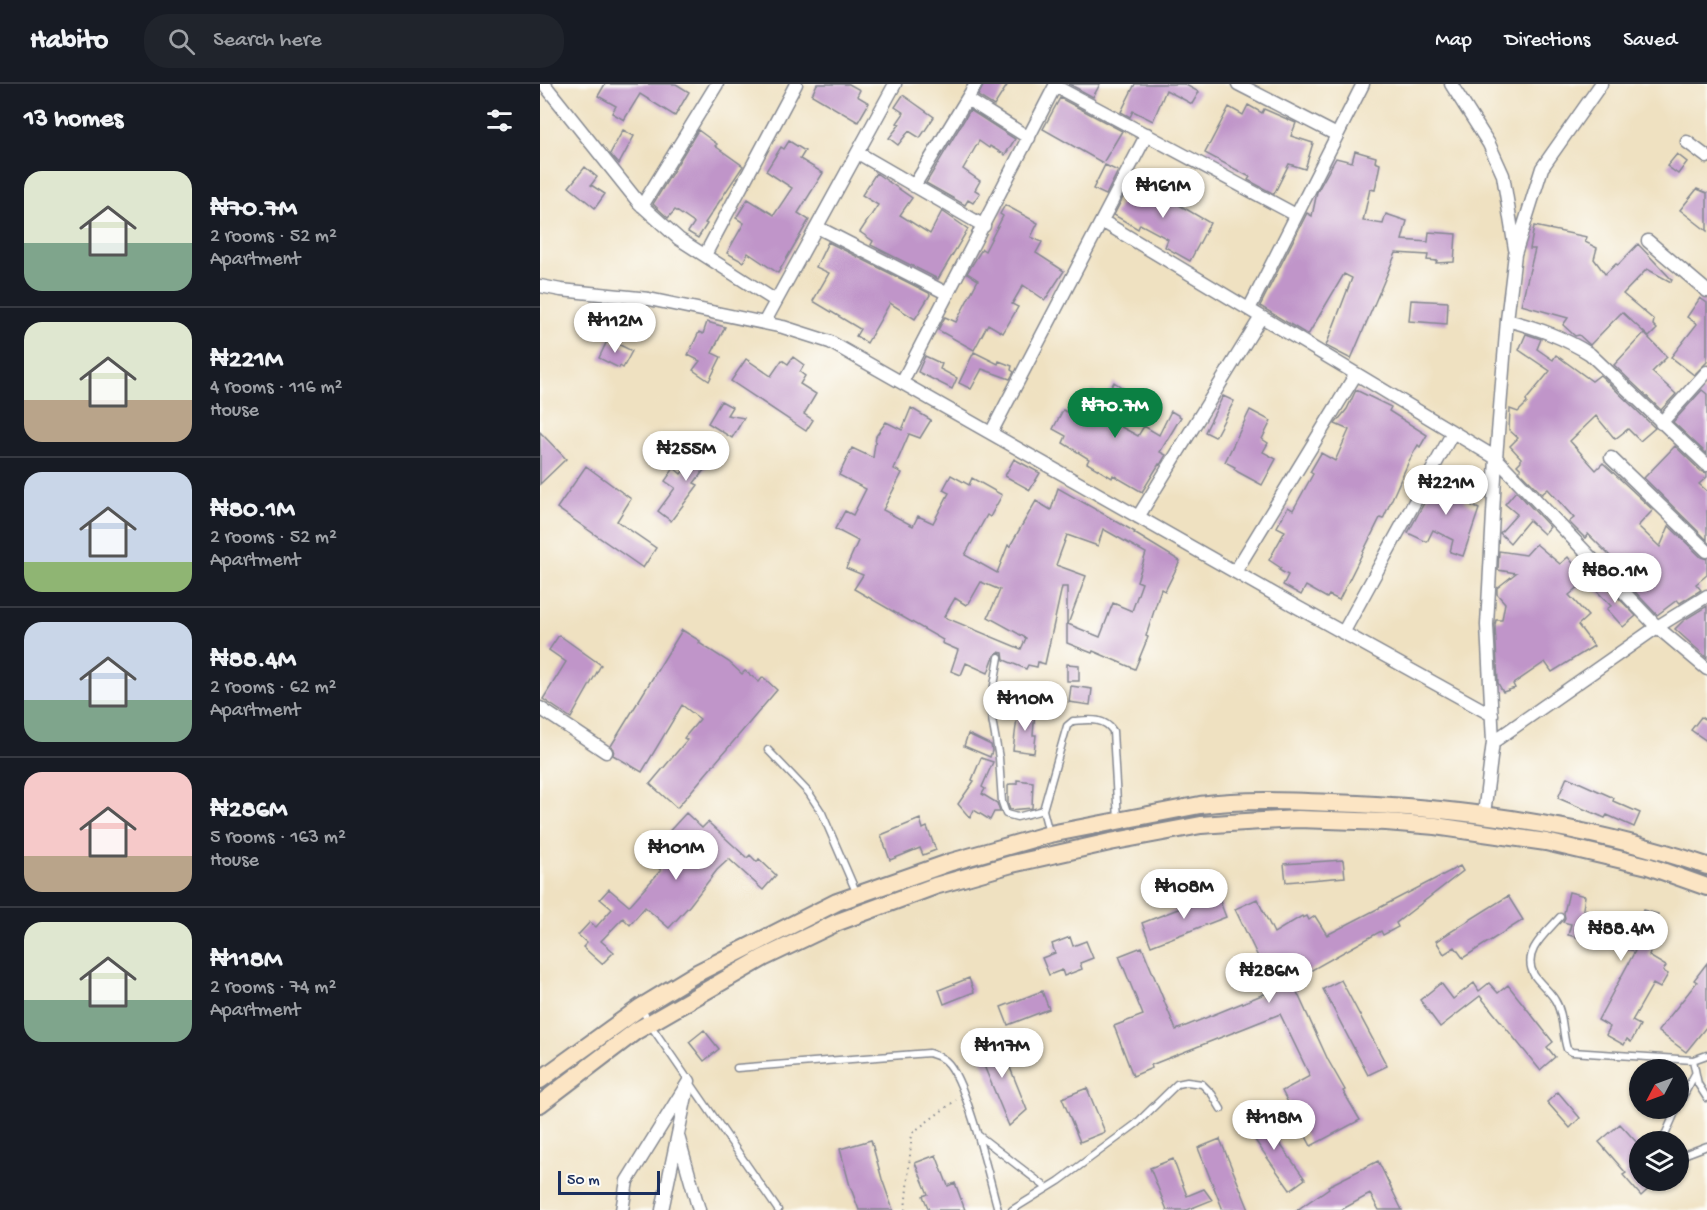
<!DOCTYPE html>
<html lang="en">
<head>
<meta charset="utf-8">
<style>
  body { margin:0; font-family:"Gochi Hand",sans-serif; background:#20242c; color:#f1f3f6; height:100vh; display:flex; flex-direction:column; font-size:22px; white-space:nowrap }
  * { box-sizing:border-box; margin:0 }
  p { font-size:20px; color:#9ea1a6 }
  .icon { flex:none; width:33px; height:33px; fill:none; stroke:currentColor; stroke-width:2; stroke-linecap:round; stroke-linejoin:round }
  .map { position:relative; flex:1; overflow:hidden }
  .side { display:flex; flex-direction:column; background:#171b24; width:540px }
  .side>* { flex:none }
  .needle { width:39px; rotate:229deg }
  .buttons { position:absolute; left:1089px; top:975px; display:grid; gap:12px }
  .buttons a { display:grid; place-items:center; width:60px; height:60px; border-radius:50%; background:#171b24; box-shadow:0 2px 4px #0004; font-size:30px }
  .scale { position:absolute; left:18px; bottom:15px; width:102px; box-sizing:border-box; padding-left:6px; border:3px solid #1b2f5e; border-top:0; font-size:16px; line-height:21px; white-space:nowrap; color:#1b2f5e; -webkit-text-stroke:4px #fdfcf7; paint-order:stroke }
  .price { position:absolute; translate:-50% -51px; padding:0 14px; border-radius:21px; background:#fff; color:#222; font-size:20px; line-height:39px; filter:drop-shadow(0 2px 3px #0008) }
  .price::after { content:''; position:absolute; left:50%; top:36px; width:18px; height:14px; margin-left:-9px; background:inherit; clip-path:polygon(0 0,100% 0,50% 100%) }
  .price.selected { background:#0b8043; color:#fff }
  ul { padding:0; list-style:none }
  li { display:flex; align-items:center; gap:18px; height:150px; padding:0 24px }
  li+li { border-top:2px solid #363941 }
  li span { display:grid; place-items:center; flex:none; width:168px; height:120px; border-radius:18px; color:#555 }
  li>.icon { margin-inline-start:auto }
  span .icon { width:72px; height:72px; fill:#fffc; stroke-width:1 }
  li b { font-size:26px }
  h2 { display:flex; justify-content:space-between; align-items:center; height:72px; padding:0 24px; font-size:26px }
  header { display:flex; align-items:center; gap:36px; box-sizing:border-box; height:84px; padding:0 30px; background:#171b24; border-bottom:2px solid #363941 }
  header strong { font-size:28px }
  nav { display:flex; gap:33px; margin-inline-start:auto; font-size:21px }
  .search { width:420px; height:54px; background:#20242c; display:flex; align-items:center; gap:15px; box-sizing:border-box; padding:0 21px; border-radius:24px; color:#9ea1a6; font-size:22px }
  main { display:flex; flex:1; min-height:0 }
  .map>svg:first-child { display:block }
  .building { fill:#c095c9; fill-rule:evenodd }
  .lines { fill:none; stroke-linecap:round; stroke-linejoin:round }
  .lane-casing { stroke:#858890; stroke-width:9 }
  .street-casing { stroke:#858890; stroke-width:15 }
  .secondary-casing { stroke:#858890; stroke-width:20 }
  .path { stroke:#858890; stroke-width:2; stroke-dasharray:1.5 4.5; stroke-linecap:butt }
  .lane { stroke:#fff; stroke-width:6 }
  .street { stroke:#fff; stroke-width:12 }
  .secondary { stroke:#fce5c4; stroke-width:16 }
</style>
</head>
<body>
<header>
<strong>Habito</strong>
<div class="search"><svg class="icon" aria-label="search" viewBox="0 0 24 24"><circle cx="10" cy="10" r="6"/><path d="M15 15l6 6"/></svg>Search here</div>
<nav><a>Map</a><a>Directions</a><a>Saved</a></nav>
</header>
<main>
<section class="side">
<h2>13 homes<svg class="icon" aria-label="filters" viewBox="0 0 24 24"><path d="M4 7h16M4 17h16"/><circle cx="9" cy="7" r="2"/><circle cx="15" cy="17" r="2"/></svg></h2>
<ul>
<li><span style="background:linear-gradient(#dfe7d0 60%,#7fa58c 0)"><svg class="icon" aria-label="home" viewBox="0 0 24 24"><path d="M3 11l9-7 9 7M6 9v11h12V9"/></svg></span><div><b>₦70.7M</b><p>2 rooms · 52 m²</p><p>Apartment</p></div></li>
<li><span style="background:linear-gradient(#dfe7d0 65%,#b9a48a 0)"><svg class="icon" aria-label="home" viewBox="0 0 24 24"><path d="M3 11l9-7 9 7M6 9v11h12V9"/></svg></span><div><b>₦221M</b><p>4 rooms · 116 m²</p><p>House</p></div></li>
<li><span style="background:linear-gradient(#c9d6e8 75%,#8fb573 0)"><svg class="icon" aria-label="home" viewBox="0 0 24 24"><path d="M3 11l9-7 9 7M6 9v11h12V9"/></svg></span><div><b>₦80.1M</b><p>2 rooms · 52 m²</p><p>Apartment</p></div></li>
<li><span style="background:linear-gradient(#c9d6e8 65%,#7fa58c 0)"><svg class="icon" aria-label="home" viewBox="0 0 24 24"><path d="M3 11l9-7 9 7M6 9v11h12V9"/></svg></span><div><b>₦88.4M</b><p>2 rooms · 62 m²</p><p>Apartment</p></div></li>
<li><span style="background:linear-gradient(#f6c9c9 70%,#b9a48a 0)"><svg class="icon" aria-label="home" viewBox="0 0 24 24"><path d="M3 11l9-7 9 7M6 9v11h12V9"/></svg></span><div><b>₦286M</b><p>5 rooms · 163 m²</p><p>House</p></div></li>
<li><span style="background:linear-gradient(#dfe7d0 65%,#7fa58c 0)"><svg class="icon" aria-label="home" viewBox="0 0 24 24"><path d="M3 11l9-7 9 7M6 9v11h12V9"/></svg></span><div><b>₦118M</b><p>2 rooms · 74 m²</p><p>Apartment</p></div></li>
</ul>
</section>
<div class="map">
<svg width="1167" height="1126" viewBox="0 0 1167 1126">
  <rect width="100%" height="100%" fill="#fdfcf7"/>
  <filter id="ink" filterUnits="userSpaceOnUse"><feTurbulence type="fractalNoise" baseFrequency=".0167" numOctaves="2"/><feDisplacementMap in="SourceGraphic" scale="12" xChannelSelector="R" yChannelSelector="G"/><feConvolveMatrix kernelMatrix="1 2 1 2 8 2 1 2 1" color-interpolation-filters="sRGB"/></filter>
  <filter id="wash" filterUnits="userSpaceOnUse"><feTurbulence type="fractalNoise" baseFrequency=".008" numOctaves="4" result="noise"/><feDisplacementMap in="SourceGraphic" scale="24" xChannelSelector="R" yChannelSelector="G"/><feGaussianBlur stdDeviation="1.35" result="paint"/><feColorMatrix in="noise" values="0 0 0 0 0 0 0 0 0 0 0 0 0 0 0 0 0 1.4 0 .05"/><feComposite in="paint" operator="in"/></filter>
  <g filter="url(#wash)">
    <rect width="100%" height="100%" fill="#efe1c1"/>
    <g id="blocks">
      <path class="building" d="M 65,0 L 136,0 L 149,8 L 135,32 L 100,10 L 84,36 L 72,29 L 76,22 L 58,12 Z
        M 277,0 L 309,0 L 320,6 L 317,12 L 329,19 L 318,38 L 272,11 Z
        M 444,0 L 468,0 L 454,22 L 438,12 Z
        M 529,0 L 560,0 L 553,13 Z
        M 595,0 L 644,0 L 659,8 L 652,20 L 626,6 L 613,37 L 593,27 L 590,33 L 581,28 Z
        M 363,11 L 394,33 L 380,54 L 369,47 L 358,61 L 349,54 L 360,40 L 357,39 L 364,29 L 355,23 Z
        M 520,14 L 582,47 L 563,79 L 503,45 Z
        M 708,21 L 722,29 L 724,25 L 756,39 L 751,52 L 773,59 L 765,85 L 749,80 L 734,110 L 708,96 L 710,93 L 665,69 L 689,23 L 703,31 Z
        M 430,26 L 475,55 L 465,71 L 450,62 L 449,64 L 439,57 L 423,85 L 440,97 L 435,106 L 440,109 L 433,119 L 428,116 L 425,121 L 386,99 Z
        M 83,46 L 94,52 L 79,80 L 70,70 Z
        M 158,46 L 177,60 L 175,62 L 203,82 L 165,139 L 167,140 L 158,154 L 148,148 L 154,139 L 135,126 L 128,134 L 113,120 Z
        M 249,57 L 265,67 L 260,75 L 283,89 L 258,129 L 269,136 L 238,189 L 208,169 L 203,178 L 187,169 L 204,139 L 196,134 L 208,115 L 234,131 L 252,104 L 226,87 L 241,63 L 244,65 Z
        M 815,67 L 836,73 L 835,78 L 840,80 L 835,106 L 830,105 L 823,137 L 843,140 L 846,130 L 867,137 L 862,156 L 888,158 L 889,148 L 916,150 L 914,178 L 896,179 L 897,177 L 887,176 L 888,171 L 856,169 L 811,275 L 786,262 L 812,194 L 804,190 L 768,251 L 720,222 L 767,129 L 772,132 L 777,108 L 796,74 L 812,78 Z
        M 1137,70 L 1147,78 L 1138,90 L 1127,82 Z
        M 565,81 L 578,87 L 566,111 L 553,105 Z
        M 45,83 L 57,93 L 51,101 L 65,110 L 55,124 L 29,103 Z
        M 336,89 L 372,114 L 360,131 L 390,150 L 402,127 L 428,145 L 398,195 L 331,161 L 333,157 L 320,148 L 338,121 L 322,111 Z
        M 593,94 L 670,139 L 650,177 L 625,163 L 628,155 L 600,140 L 598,145 L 574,131 Z
        M 1157,105 L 1167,109 L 1167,147 L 1140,126 Z
        M 465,121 L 498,139 L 491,153 L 502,158 L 496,169 L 524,187 L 505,216 L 483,201 L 472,220 L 478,223 L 463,249 L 448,240 L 434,266 L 398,246 L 405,233 L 416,238 L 438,196 L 427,189 L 442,165 L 445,167 L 463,132 L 460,130 Z
        M 994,142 L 1047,153 L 1045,158 L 1057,164 L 1054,175 L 1065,190 L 1076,180 L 1078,181 L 1098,160 L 1132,196 L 1131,198 L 1107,185 L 1083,210 L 1114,236 L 1113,241 L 1117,245 L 1109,253 L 1082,228 L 1050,261 L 1039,251 L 1035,252 L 1023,241 L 1028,234 L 981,221 L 995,165 L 990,165 Z
        M 288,158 L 389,209 L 390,211 L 375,235 L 350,219 L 327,259 L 316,252 L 320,245 L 273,217 L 289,189 L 276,183 Z
        M 1160,214 L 1167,219 L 1167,278 L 1154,291 L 1131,273 L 1157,240 L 1147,233 Z
        M 871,216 L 908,218 L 907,240 L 869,237 Z
        M 167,238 L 185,243 L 172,269 L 181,273 L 169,297 L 153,286 L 160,277 L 148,271 L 159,248 L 163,250 Z
        M 1104,249 L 1127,273 L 1112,288 L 1136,310 L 1121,326 L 1074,281 Z
        M 986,250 L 1001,255 L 997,265 L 1013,276 L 1016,271 L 1052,297 L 1060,291 L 1115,344 L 1100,357 L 1088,345 L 1075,355 L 1056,332 L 1030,357 L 1056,386 L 1063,379 L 1113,426 L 1098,442 L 1120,463 L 1129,442 L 1161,473 L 1167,475 L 1167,491 L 1156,500 L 1161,506 L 1140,519 L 1137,516 L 1117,531 L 1065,476 L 1070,472 L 1048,450 L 1045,454 L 1029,438 L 1034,434 L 1008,405 L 1002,410 L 979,387 L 981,385 L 977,381 L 981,377 L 981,374 L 970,362 L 978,354 L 969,346 L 970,325 L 978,328 L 987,319 L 986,316 L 1010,287 L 979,266 Z
        M 68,255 L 92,267 L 83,284 L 80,282 L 79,284 L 59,274 Z
        M 434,268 L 458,280 L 459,277 L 472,282 L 471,286 L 474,288 L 470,295 L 442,285 L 431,305 L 419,299 Z
        M 385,272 L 402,280 L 400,285 L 417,294 L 412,305 L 378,288 Z
        M 253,273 L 264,281 L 260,288 L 265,292 L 260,300 L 276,310 L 264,330 L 273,336 L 266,347 L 191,297 L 206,275 L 231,292 L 242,276 L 248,280 Z
        M 574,298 L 589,308 L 572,338 L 598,352 L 604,342 L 619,351 L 631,327 L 641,333 L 620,368 L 626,371 L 620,381 L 619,380 L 602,408 L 573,391 L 572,394 L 547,379 L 549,375 L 523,359 L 526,352 L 513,345 L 523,326 L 536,333 L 552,306 L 565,313 Z
        M 816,306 L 851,323 L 849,327 L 887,351 L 880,363 L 878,361 L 869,377 L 843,435 L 840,434 L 799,516 L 789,511 L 787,514 L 766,502 L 761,511 L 743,501 L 748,491 L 739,486 L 741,484 L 729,476 L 745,447 L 737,443 L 748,423 L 753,426 L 773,390 L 770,388 L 781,369 L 795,377 L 809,346 L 795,340 L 807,325 Z
        M 1162,306 L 1167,310 L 1167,370 L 1133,338 Z
        M 683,312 L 694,317 L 675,353 L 665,348 Z
        M 181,317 L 192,323 L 187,331 L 204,334 L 192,354 L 168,339 Z
        M 371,324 L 391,336 L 380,354 L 369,350 L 354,385 L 362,389 L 343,426 L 373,442 L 378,432 L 393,439 L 409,409 L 403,406 L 411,391 L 429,401 L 432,394 L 462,411 L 450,433 L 447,431 L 425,471 L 457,489 L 468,461 L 470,462 L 496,417 L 511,426 L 518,404 L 595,448 L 594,449 L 640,477 L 625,507 L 621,505 L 606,552 L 608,553 L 595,585 L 553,567 L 552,569 L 527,559 L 527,503 L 522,503 L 505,580 L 498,578 L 497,583 L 488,581 L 486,585 L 464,576 L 463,569 L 458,568 L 454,572 L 448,589 L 426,579 L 421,591 L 411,587 L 418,566 L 402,559 L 403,556 L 314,505 L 323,491 L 306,484 L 318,457 L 295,445 L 305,427 L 313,431 L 326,405 L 299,391 L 312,364 L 333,374 L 336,352 L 346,338 L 362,346 ZM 563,445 L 606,469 L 597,497 L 602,499 L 592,527 L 573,519 L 560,553 L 528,540 L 546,492 L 516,481 L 527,451 L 558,462 ZM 441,498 L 460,506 L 448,533 L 486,554 L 481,565 L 404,533 L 415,514 L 426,521 L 429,519 Z
        M 710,326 L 731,337 L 722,355 L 728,359 L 723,368 L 736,375 L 722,401 L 698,388 L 694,385 L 695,383 L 685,378 Z
        M 0,348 L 26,375 L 0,400 Z
        M 165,359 L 177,369 L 154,399 L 158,401 L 131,437 L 118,427 L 135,404 L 125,397 L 134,384 L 141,390 Z
        M 1135,362 L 1161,387 L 1167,389 L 1167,393 L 1159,400 L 1167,407 L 1167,456 L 1104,394 Z
        M 474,375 L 500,389 L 490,406 L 465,392 Z
        M 46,382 L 91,415 L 77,437 L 116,464 L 103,484 L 17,424 Z
        M 898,393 L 928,408 L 924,418 L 939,425 L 923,472 L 910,468 L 913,456 L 893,446 L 887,458 L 868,449 Z
        M 976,407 L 1010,443 L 1004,450 L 989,436 L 970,459 L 960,449 L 977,430 L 965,420 Z
        M 996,460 L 1020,480 L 1028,473 L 1047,496 L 1029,511 L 1048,532 L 1038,541 L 1054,562 L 1012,588 L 1005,578 L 973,600 L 975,604 L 963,608 L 958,599 L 955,541 L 956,536 L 962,536 L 965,519 L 957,510 L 957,504 L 976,489 L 958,486 L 959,467 L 986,471 Z
        M 1060,495 L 1096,532 L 1083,543 L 1067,525 L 1071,522 L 1052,502 Z
        M 1167,522 L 1167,574 L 1135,545 L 1144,536 Z
        M 142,546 L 160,557 L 159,559 L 189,578 L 202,590 L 205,587 L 219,598 L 223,593 L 237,606 L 137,724 L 110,700 L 147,656 L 144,654 L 160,635 L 142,621 L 102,688 L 73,671 L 74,665 L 71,662 Z
        M 19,551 L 61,581 L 31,634 L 3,615 L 26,578 L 9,566 Z
        M 527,580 L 539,581 L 539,597 L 527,597 Z
        M 531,602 L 552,605 L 550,621 L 529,618 Z
        M 478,626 L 495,628 L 493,651 L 496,651 L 494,669 L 473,666 Z
        M 1161,633 L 1167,637 L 1167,657 L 1151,646 Z
        M 428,650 L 451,661 L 452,667 L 450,673 L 424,662 Z
        M 441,674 L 453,678 L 442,703 L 445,705 L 442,710 L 457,719 L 460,728 L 454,728 L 450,736 L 434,726 L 430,734 L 418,720 L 434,697 L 432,696 Z
        M 1027,693 L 1074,714 L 1073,717 L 1100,729 L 1094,743 L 1067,731 L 1065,734 L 1018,714 Z
        M 477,696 L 493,698 L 492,724 L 470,726 L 468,720 L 468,702 L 470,700 L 477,700 Z
        M 146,729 L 162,744 L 168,738 L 207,774 L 210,771 L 217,778 L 219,775 L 236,791 L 223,806 L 189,775 L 177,786 L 150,821 L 129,844 L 105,823 L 90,841 L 83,834 L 61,857 L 74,868 L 62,880 L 43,863 L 47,859 L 38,851 L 50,838 L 56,843 L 72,825 L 60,815 L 69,805 L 89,822 L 121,786 L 113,780 L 127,763 L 124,753 Z
        M 380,735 L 383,745 L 387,743 L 396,766 L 383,771 L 380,764 L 350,776 L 341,751 Z
        M 803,776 L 805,793 L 746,798 L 744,780 Z
        M 920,782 L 923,787 L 856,839 L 858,843 L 843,851 L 841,847 L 752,897 L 788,976 L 805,1006 L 803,1007 L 820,1036 L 771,1062 L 742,1007 L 770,992 L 740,930 L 611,981 L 612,984 L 593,992 L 574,942 L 603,931 L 579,872 L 602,863 L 636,946 L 734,906 L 695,825 L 717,815 L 734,849 L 762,832 L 763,834 L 767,832 L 769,836 L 775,832 L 787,851 Z
        M 1029,808 L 1045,812 L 1043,825 L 1100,839 L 1103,826 L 1118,830 L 1109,872 L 1126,882 L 1123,887 L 1128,890 L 1120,904 L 1113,900 L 1092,937 L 1100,941 L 1091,958 L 1087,955 L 1084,961 L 1066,951 L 1070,943 L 1058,936 L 1095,867 L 1028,851 L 1031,840 L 1023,838 L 1025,834 L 1024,829 Z
        M 677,810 L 686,833 L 611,862 L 602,839 Z
        M 968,812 L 983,836 L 923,874 L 915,863 L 904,870 L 896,857 Z
        M 530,853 L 533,862 L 546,857 L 553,874 L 540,879 L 542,885 L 524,892 L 522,886 L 509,891 L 502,874 L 515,869 L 512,860 Z
        M 1167,879 L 1167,942 L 1146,968 L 1118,947 L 1157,898 L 1154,896 Z
        M 429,894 L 434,908 L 404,920 L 399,906 Z
        M 801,896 L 847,982 L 828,991 L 783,905 Z
        M 901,899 L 913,915 L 934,899 L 939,907 L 949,899 L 958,909 L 968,901 L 1013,958 L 1007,963 L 1015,973 L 1000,986 L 940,912 L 900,943 L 880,916 Z
        M 502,907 L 509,925 L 468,941 L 461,923 Z
        M 164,946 L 179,965 L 164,977 L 149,958 Z
        M 457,951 L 487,1026 L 469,1042 L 435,960 Z
        M 547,1004 L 565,1048 L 540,1058 L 522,1014 Z
        M 1018,1008 L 1040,1034 L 1030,1044 L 1007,1018 Z
        M 718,1029 L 765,1095 L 750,1106 L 703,1039 Z
        M 1080,1040 L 1100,1062 L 1100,1096 L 1118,1096 L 1101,1112 L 1083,1091 L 1086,1089 L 1059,1058 Z
        M 680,1055 L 709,1126 L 683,1126 L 658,1064 Z
        M 331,1056 L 342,1095 L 353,1126 L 319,1126 L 310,1102 L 300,1065 Z
        M 396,1071 L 408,1102 L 415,1099 L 425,1126 L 389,1126 L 383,1112 L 388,1110 L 375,1079 Z
        M 633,1075 L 647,1112 L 664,1105 L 672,1116 L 647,1126 L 627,1126 L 610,1084 Z
        M 838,1077 L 862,1126 L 839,1126 L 830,1110 L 801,1126 L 757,1126 L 789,1104 L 788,1102 Z"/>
    </g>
  </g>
  <g filter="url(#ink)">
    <use href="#blocks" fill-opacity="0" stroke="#858890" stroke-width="1.5"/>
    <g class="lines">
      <defs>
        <path id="lane" d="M 459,573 L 450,624 L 459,674 L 462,718 L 466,730 L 477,733 L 503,726
          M 228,666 L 269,709 L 282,729 L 317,810
          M 509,749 L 503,726 L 527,642 L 533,637 C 549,636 564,633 573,647 L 578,736
          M 1020,833 C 1006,849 981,868 994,891 C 1000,900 1010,907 1015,916 C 1024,930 1022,950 1027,965 L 1032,968 L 1153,976 L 1167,971
          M 101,923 L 109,939 L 238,1126
          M 1153,976 L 1158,1000 L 1167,1014
          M 197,984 L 389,969 C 394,971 402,973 406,977 C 426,994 450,1097 458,1126
          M 1138,1022 L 1155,990
          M 438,1051 L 507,1104
          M 1122,1058 L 1137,1024
          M 1138,1073 L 1167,1062
          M 472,1126 L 519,1097 L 596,1040 L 637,1000 L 647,998 L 662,1000 L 672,1010 L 681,1025"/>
        <path id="street" d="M 4,0 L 99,119 L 139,155 L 236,217
          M 698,0 L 797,51
          M 911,0 L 949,60 L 963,91 L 975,165
          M 515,2 L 756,131
          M 427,15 L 489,54
          M 1147,58 L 1167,73
          M 318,69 L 444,142
          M 374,102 L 436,0
          M 102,122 L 177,0
          M 562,137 L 956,374 L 1117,543 L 1167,585
          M 277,143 L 408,210
          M 1108,157 L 1167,207
          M 165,171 L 256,0
          M 0,202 L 21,206 L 109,215 L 243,243 L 290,258 L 757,523 L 952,631
          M 709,225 L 823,0
          M 967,236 C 997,244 1023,253 1050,270 L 1167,381
          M 224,239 L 355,0
          M 362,298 L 516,0
          M 1121,339 L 1167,288
          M 451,349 L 607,50
          M 1071,374 L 1167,467
          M 598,433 L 721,233
          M 695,488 L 816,290
          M 803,549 L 913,348
          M 0,624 L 66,668
          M 953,658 L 1117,543 L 1167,512
          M 944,730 L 953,658 L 947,541 L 956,374 L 967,236 L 975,170 L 1002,84 L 1061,0
          M 138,1052 L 159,1126
          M 82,1126 L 87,1097 L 149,997
          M 122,1126 L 147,1007"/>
        <path id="secondary" d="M 0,996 L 101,923 L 157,889 L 297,818 L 411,778 L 510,750 L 660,721 C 703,715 749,717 792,719 C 919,723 1046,741 1167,782
          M 0,1020 L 96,947 L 223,874 L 298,838 L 395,802 L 472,780 L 570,758 L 661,741 L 689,739 L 758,735 L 846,738 L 895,742 L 1006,758 L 1108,782 L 1167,803"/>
      </defs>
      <use href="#lane" class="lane-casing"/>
      <use href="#street" class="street-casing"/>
      <use href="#secondary" class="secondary-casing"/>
      <path class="path" d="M 365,1126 L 372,1049 L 416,1016"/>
      <use href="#lane" class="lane"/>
      <use href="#street" class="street"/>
      <use href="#secondary" class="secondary"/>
    </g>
  </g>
</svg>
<div class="buttons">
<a><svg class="needle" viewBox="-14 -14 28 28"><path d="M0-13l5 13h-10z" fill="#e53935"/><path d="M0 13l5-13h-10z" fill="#9ea1a6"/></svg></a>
<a><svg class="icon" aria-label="layers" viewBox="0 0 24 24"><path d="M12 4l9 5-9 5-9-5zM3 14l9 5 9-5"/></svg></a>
</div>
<div class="scale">50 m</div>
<b class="price" style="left:623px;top:135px">₦161M</b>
<b class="price" style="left:75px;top:270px">₦112M</b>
<b class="price selected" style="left:575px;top:355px">₦70.7M</b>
<b class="price" style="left:146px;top:398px">₦255M</b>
<b class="price" style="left:906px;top:432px">₦221M</b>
<b class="price" style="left:1075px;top:520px">₦80.1M</b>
<b class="price" style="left:485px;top:648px">₦110M</b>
<b class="price" style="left:136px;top:797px">₦101M</b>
<b class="price" style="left:644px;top:836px">₦108M</b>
<b class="price" style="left:1081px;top:878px">₦88.4M</b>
<b class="price" style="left:729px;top:920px">₦286M</b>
<b class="price" style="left:462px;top:995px">₦117M</b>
<b class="price" style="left:734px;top:1067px">₦118M</b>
</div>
</main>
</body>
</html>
